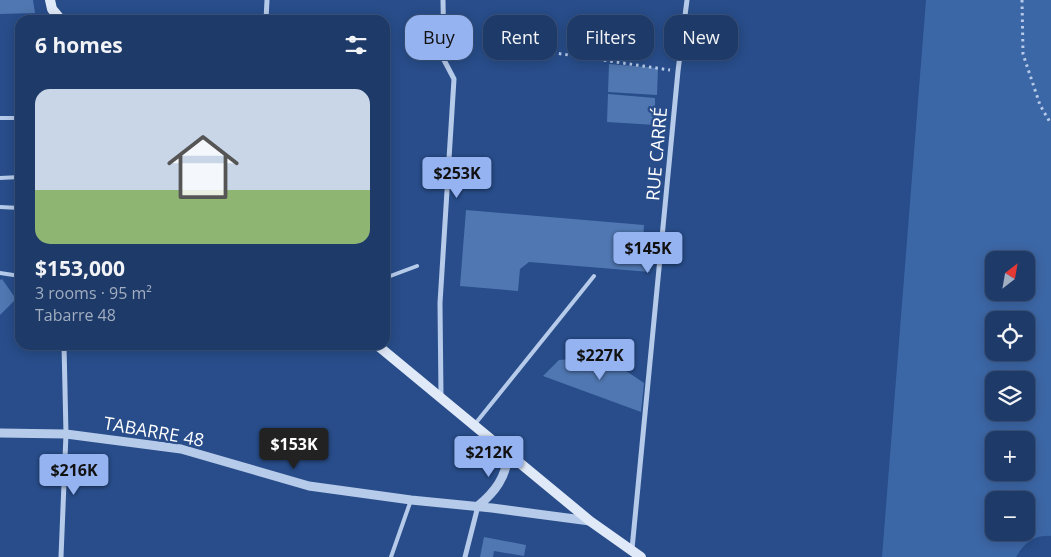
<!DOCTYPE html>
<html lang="en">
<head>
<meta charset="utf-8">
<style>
  body { margin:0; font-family:"Open Sans",sans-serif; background:#26416e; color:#f1f3f6; height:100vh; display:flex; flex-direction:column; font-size:19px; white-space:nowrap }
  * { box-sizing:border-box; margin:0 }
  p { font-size:16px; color:#a1adc0 }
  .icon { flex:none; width:28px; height:28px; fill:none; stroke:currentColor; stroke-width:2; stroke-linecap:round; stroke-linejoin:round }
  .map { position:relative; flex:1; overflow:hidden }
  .drawer { position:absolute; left:15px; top:15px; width:375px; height:335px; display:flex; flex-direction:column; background:#1e3a68; border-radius:15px; box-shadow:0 2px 12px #0003,0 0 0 1px #3c547c }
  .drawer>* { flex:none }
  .top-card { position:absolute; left:405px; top:15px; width:475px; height:45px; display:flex; gap:10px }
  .needle { width:32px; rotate:31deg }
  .tools { position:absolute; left:985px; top:251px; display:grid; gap:10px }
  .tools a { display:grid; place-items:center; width:50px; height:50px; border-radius:10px; background:#1e3a68; box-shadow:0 2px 12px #0003,0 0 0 1px #3c547c; font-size:25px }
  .price { position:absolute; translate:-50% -42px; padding:0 11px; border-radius:5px; background:#95b2f1; color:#111; font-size:16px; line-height:32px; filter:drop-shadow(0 1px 2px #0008) }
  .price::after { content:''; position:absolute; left:50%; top:30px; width:15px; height:11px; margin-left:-8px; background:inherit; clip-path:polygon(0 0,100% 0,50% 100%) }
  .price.active { background:#222; color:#fff }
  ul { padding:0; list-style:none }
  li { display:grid; align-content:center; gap:10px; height:265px; padding:0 20px }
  li span { display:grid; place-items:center; height:155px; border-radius:15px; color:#555 }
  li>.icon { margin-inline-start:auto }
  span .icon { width:90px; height:90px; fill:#fffc; stroke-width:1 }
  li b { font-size:21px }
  h2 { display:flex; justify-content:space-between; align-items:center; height:60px; padding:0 20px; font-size:21px }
  .tag { padding:0 18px; border-radius:15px; background:#1e3a68; box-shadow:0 2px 12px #0003,0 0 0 1px #3c547c; font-size:18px; line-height:45px }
  .tag.active { background:#95b2f1; color:#111 }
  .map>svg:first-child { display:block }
  .green { fill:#3c67a6; fill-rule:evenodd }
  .building { fill:#5077b1 }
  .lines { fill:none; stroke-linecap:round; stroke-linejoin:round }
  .path { stroke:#b6cae9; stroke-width:3; stroke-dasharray:2.5 4; stroke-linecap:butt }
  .service { stroke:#b6cae9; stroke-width:4 }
  .minor { stroke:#b6cae9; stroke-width:5 }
  .tertiary { stroke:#b6cae9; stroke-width:9 }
  .secondary { stroke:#e0e9f8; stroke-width:10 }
  .labels { text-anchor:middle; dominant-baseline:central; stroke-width:4.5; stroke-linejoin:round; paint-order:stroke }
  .street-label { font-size:18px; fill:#fff; stroke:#284d8a }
</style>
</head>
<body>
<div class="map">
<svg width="1051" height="557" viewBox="0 0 1051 557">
  <rect width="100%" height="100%" fill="#284d8a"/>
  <path class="green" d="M 926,0 L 1051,0 L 1051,536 C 1035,534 1024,543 1016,557 L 882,557 ZM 994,260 L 1026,260 L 1026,292 L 994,292 ZM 994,320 L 1026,320 L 1026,352 L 994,352 ZM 994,380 L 1026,380 L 1026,412 L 994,412 ZM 994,440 L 1026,440 L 1026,472 L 994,472 ZM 994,500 L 1026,500 L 1026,532 L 994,532 Z"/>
  <path class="building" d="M 0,0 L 33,0 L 35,13 L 0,14 Z
    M 609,64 L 658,68 L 657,95 L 608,92 Z
    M 608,94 L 655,98 L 655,125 L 607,122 Z
    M 466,210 L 644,225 L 642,254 L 651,255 L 650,272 L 529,262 L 520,269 L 518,291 L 460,286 Z
    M 2,279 L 16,299 L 0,315 L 0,280 Z
    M 574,359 L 613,362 L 644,383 L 641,412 L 543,376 L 559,360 Z
    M 484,537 L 526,545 L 524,556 L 494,551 L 493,557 L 480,557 Z"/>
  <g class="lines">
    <path class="path" d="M 1022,0 L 1023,54 L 1040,105 L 1051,124
      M 501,45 L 670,70"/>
    <path class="service" d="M 0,118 L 20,118
      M 0,178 L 20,177
      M 0,207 L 20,208
      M 0,273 L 20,276
      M 385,278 L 417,266
      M 475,424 L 594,276
      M 391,557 L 411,500"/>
    <path class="minor" d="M 266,20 L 267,0
      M 441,396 L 440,303 L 454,79 L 444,60 L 443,0
      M 632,549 L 678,71 L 687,0
      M 61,557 L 66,434 L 64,345
      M 465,557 L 478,506"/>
    <path class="tertiary" d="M 0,433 L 66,434 L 181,449 L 309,486 L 411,500 L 492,508 L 590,521
      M 478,506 C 496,491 505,478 509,454"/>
    <path class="secondary" d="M 50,0 L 52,9 L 61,20
      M 377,345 L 590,521 L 641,557"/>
  </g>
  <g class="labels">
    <g class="street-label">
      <text transform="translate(656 154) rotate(-85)">RUE CARRÉ</text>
      <text transform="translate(154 431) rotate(10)">TABARRE 48</text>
    </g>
  </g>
</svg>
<div class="tools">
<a><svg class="needle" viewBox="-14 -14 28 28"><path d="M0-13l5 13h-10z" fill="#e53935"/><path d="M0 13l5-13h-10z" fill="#a1adc0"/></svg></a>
<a><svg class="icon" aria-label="locate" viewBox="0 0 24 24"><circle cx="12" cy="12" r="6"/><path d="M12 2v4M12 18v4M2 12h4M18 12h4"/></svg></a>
<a><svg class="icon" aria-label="layers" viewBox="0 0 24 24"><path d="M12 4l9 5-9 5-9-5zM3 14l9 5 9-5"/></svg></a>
<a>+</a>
<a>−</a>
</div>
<b class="price" style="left:457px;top:199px">$253K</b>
<b class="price" style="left:648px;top:274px">$145K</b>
<b class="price" style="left:600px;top:381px">$227K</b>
<b class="price active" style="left:294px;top:470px">$153K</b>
<b class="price" style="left:489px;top:478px">$212K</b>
<b class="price" style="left:74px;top:496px">$216K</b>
<div class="top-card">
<a class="tag active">Buy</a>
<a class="tag">Rent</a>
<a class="tag">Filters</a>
<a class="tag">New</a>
</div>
<section class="drawer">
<h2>6 homes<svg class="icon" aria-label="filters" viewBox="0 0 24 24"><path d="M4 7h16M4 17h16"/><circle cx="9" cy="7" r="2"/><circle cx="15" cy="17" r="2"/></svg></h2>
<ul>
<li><span style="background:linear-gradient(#c9d6e8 65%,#8fb573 0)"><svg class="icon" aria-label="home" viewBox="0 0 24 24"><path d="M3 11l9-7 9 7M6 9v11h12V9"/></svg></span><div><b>$153,000</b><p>3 rooms · 95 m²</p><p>Tabarre 48</p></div></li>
</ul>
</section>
</div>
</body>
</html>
